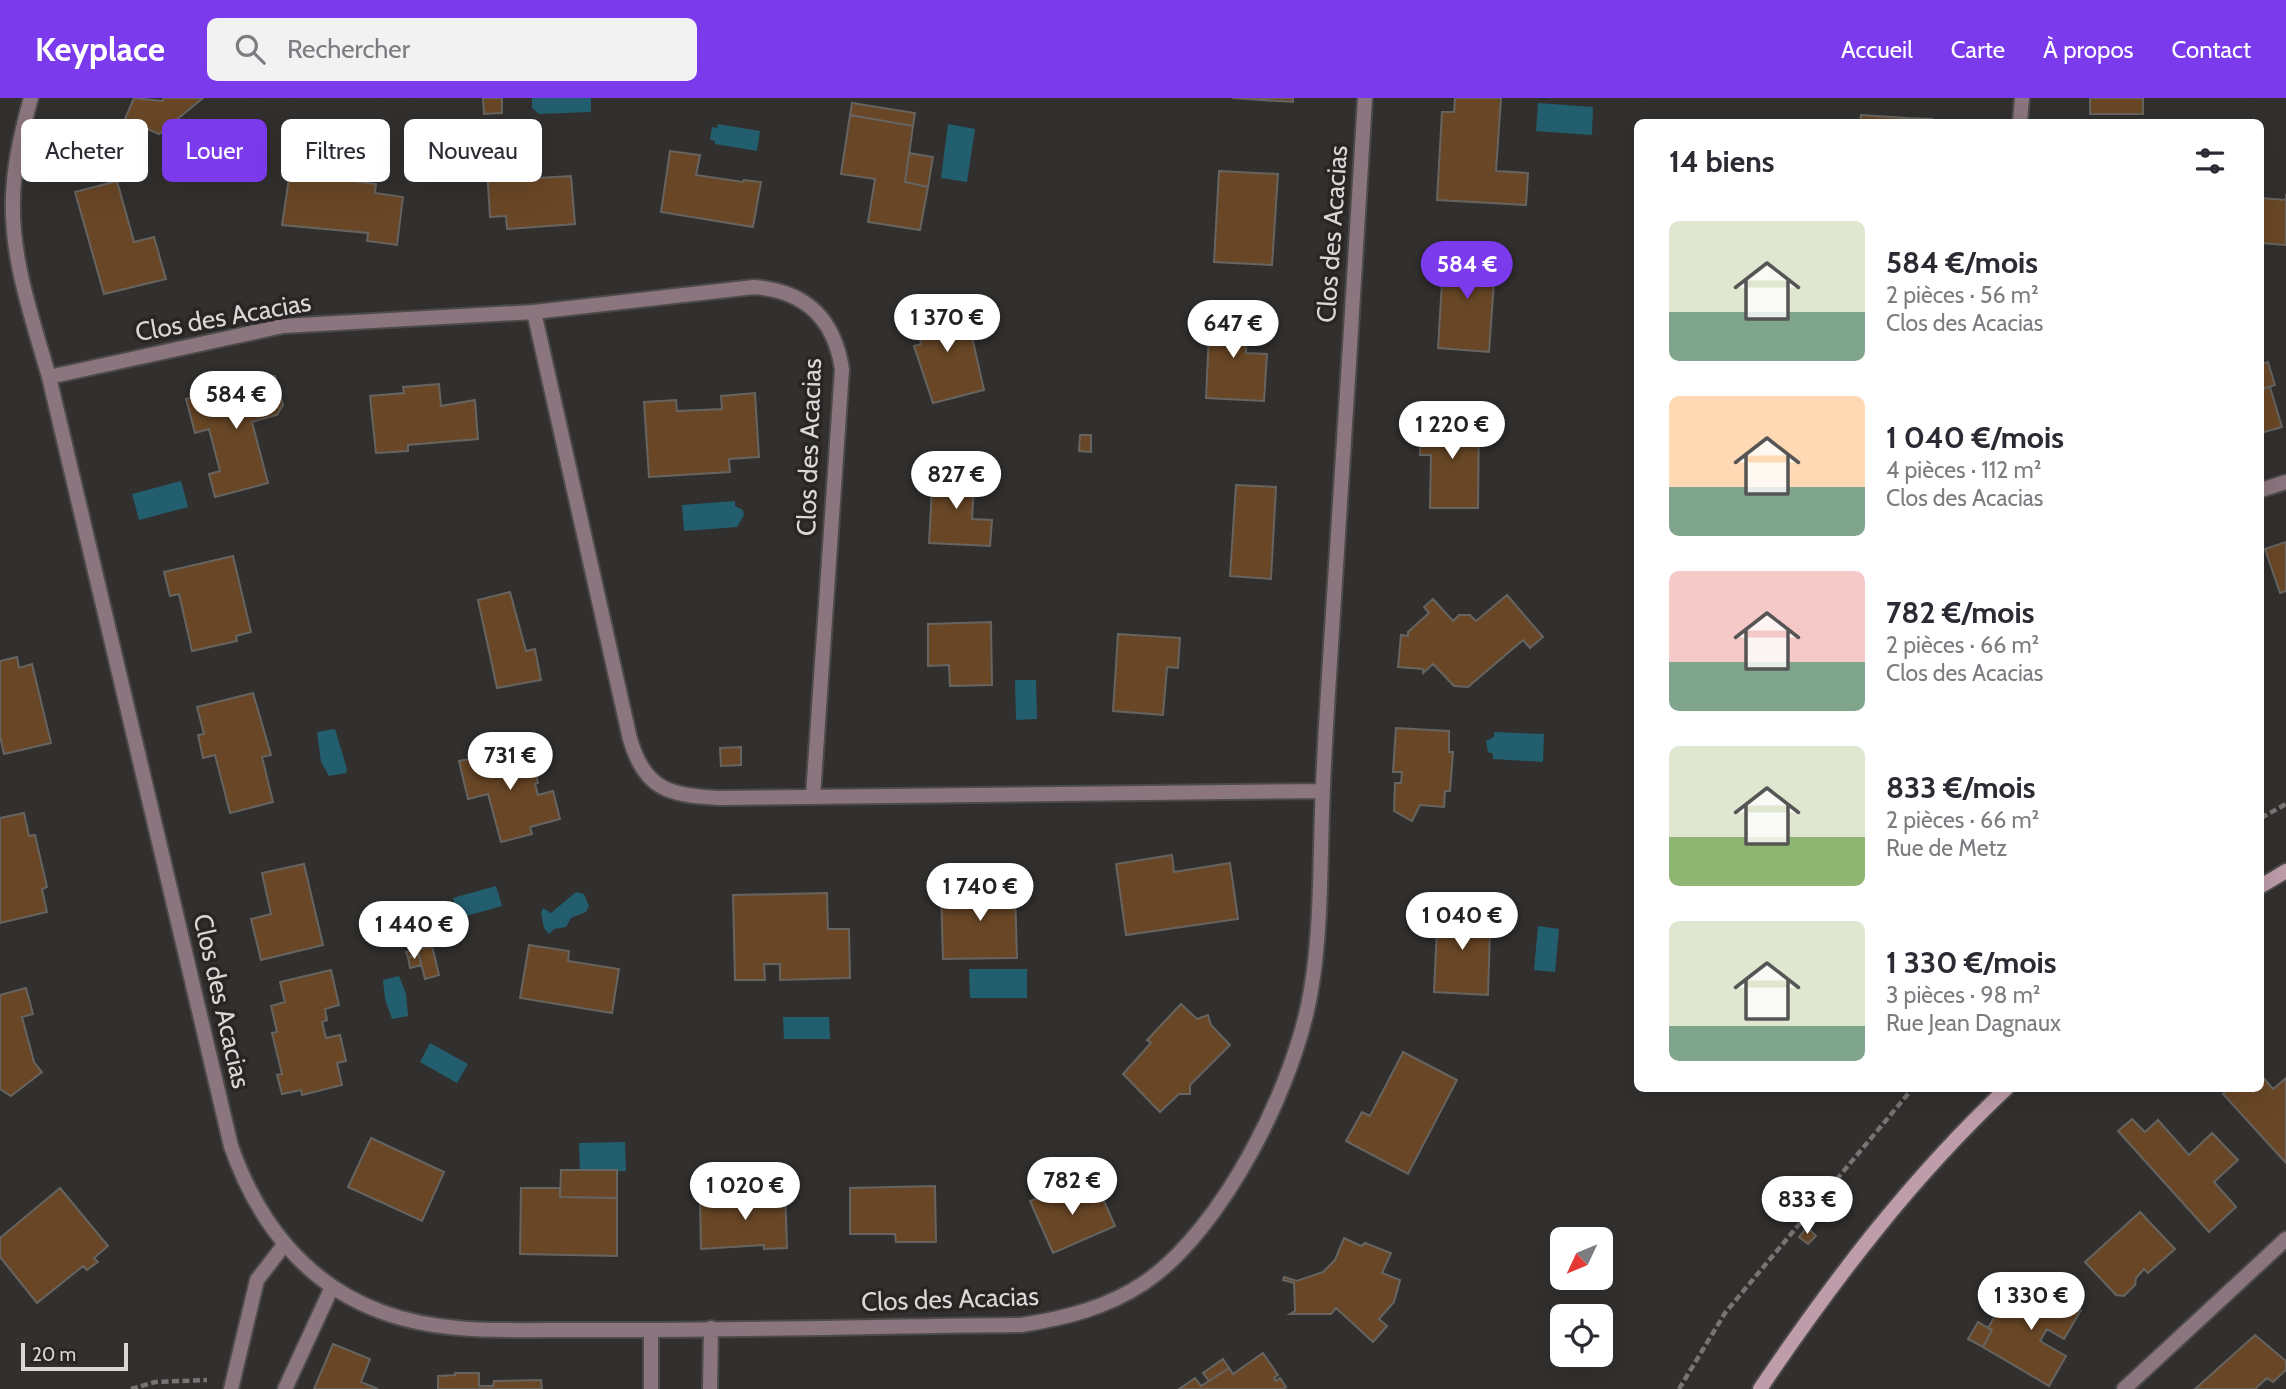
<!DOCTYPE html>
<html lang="fr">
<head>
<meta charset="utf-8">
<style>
  body { margin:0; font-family:Cabin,sans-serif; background:#f2f2f3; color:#2b2b33; height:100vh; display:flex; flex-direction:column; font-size:26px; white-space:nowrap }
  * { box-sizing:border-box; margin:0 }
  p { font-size:23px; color:#7c7c81 }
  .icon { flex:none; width:38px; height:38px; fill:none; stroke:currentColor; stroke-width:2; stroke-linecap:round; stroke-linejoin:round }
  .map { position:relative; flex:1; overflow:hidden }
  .drawer { position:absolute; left:1634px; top:21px; width:630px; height:973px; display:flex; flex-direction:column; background:#fff; border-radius:10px; box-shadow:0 7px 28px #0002 }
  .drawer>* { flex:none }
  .banner { position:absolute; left:21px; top:21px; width:665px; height:63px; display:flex; gap:14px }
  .needle { width:46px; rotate:226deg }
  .buttons { position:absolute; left:1550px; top:1129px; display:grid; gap:14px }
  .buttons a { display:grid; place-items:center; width:63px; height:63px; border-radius:10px; background:#fff; box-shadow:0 7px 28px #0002; font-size:35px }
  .scale { position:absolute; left:21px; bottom:18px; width:107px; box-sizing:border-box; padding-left:7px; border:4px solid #dad8d7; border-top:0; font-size:19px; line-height:24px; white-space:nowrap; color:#dad8d7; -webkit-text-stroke:5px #282624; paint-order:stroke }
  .price { position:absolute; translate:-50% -60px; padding:0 16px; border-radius:24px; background:#fff; color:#222; font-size:23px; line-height:46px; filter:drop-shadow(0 2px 4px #0008) }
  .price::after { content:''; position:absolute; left:50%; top:42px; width:21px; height:16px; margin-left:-10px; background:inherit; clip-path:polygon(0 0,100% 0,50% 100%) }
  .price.selected { background:#7c3aed; color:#fff }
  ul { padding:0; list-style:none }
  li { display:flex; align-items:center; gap:21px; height:175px; padding:0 35px }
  li span { display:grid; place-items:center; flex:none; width:196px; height:140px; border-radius:10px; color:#555 }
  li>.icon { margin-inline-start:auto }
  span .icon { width:84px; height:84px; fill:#fffc; stroke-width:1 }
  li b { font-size:30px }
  h2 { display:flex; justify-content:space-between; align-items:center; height:84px; padding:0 35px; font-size:30px }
  .chip { padding:0 24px; border-radius:10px; background:#fff; box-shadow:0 7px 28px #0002; font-size:24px; line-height:63px }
  .chip.selected { background:#7c3aed; color:#fff }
  header { display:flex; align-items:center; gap:42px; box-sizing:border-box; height:98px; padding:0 35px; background:#7c3aed; color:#fff }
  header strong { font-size:33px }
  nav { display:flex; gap:38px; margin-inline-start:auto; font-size:24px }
  .search { width:490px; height:63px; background:#f2f2f3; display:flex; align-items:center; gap:18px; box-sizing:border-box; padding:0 24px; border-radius:10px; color:#7c7c81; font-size:26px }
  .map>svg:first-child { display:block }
  .water { fill:#235e6f }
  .building { fill:#694726; stroke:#666461; stroke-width:2 }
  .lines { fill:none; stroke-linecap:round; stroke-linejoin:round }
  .lane-casing { stroke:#4d4b49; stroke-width:18 }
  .street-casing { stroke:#4d4b49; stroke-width:18 }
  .secondary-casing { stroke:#4d4b49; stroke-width:18 }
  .path { stroke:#777574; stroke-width:4.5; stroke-dasharray:7 3.5; stroke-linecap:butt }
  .lane { stroke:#8b757e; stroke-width:14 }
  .street { stroke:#8b757e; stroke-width:14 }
  .secondary { stroke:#be9caa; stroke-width:14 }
  .labels { text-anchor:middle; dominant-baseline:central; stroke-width:7; stroke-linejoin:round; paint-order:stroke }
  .street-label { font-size:26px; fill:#dad8d7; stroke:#282624 }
</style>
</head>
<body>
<header>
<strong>Keyplace</strong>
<div class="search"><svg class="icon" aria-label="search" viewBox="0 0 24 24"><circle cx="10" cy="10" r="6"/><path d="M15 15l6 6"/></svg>Rechercher</div>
<nav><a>Accueil</a><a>Carte</a><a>À propos</a><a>Contact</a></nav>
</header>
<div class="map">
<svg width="2286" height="1291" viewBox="0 0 2286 1291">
  <rect width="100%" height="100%" fill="#32302e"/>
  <path class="water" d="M 532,0 L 591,0 L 591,14 L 539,16 L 532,10 Z
    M 1538,5 L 1593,9 L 1592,37 L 1536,33 Z
    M 718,26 L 760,33 L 757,53 L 715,46 L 715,43 L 710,42 L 712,29 L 717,30 Z
    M 948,26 L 975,31 L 967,84 L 941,80 Z
    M 181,383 L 188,409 L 139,422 L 132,396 Z
    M 735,403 L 735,408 L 743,412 L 744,417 L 737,429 L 684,433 L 682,407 Z
    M 1015,582 L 1036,582 L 1037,621 L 1016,622 Z
    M 335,631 L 347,671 L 346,675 L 329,678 L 321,664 L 317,634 Z
    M 1494,634 L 1544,636 L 1543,664 L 1493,661 L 1493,656 L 1488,654 L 1486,643 L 1494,639 Z
    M 496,788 L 502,808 L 459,820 L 453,800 Z
    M 576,794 L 584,796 L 589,808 L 586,814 L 571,820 L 566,829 L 554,831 L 549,836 L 544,830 L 541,815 L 543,810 L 551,815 Z
    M 1538,828 L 1559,831 L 1555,874 L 1534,872 Z
    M 969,871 L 1027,871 L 1027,900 L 970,900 Z
    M 399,878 L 406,896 L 408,918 L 392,921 L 385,901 L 383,882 Z
    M 783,919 L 829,919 L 830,941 L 784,941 Z
    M 430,945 L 468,966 L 457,985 L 420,964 Z
    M 625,1044 L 626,1073 L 580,1074 L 579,1045 Z"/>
  <path class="building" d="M 134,0 L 162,3 L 164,0 L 203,0 L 159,36 L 125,21 Z
    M 483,0 L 502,0 L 502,15 L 484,16 Z
    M 1232,0 L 1293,0 L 1293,4 Z
    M 1455,0 L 1501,0 L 1496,73 L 1528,75 L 1526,107 L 1437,102 L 1442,14 L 1454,14 Z
    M 2090,0 L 2143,0 L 2143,16 L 2090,16 Z
    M 852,5 L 915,15 L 913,28 L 850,17 Z
    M 850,17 L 913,28 L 905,84 L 928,89 L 920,132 L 868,124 L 875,81 L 841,76 Z
    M 1861,17 L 1906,20 L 1906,24 L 1860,24 Z
    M 1906,20 L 1932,21 L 1932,24 L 1906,24 Z
    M 670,53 L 700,57 L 696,77 L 743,84 L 744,82 L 761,84 L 753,129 L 661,114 Z
    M 909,55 L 933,59 L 928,89 L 905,84 Z
    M 504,69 L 505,82 L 571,78 L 575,126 L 507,131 L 506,118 L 490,119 L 487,70 Z
    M 1219,73 L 1278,76 L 1272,167 L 1214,164 Z
    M 292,75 L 376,86 L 375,95 L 403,99 L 397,147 L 367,143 L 368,135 L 282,127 L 289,80 Z
    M 117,83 L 134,144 L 154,139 L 166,181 L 104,196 L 75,94 Z
    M 2286,96 L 2286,147 L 2261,145 L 2261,100 L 2286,102 Z
    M 1444,152 L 1496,156 L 1489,254 L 1438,250 Z
    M 955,203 L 964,235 L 971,234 L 984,292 L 933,305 L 914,248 L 921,246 L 913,214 Z
    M 1210,212 L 1248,214 L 1246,255 L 1267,256 L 1264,303 L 1206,300 Z
    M 2268,264 L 2275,287 L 2261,291 L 2261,266 Z
    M 275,278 L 283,307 L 277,317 L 252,324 L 268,385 L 215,399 L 209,376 L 220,373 L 209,331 L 195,335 L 186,301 Z
    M 439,286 L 441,308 L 475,302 L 478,341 L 408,347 L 408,353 L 376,355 L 370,298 L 404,295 L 403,289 Z
    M 2270,289 L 2282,329 L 2261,335 L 2261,291 Z
    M 755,295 L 759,359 L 729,361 L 730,374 L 649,379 L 644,304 L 676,302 L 677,313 L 722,311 L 721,298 Z
    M 1421,321 L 1479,321 L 1478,410 L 1430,410 L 1431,357 L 1420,357 Z
    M 1080,337 L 1091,337 L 1091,354 L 1079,353 Z
    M 933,372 L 975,374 L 972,421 L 992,422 L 990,448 L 929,445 Z
    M 1236,387 L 1276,389 L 1271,481 L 1230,478 Z
    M 2286,444 L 2286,493 L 2280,495 L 2265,451 Z
    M 233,458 L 251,534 L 236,538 L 237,543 L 192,553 L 179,496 L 170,498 L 164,474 Z
    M 510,494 L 526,553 L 535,551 L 541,582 L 497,590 L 478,502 Z
    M 1507,497 L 1543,539 L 1530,550 L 1523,542 L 1468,589 L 1454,588 L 1433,566 L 1423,575 L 1423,571 L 1398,569 L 1401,537 L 1408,538 L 1408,534 L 1429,515 L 1424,509 L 1433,501 L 1453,523 L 1459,517 L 1470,517 L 1476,523 Z
    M 991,524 L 992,587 L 950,588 L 949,567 L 928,568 L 928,526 Z
    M 1118,536 L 1180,540 L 1178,570 L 1167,569 L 1163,617 L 1113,613 Z
    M 17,559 L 19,570 L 32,566 L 51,645 L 4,656 L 0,638 L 0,563 Z
    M 253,595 L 271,657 L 262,659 L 273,704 L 230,715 L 215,657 L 203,660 L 198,637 L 204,636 L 197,609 Z
    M 1396,630 L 1449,633 L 1449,654 L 1453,654 L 1450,693 L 1445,693 L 1444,709 L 1420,707 L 1412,723 L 1394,713 L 1395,685 L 1401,685 L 1402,674 L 1393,674 Z
    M 529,649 L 538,685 L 535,686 L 538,697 L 553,693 L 560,721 L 530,729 L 532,736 L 501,744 L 488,696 L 468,701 L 459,663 Z
    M 741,649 L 741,667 L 721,668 L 720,650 Z
    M 24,715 L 29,738 L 35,737 L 47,789 L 42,791 L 47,814 L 0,825 L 0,720 Z
    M 1172,757 L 1174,774 L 1230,765 L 1238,821 L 1126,837 L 1116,766 Z
    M 304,766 L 323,847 L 261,862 L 251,821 L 271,816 L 262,775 Z
    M 998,778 L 1011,780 L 1010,793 L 1015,793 L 1017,860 L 943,861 L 941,793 L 996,793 L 994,786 Z
    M 827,795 L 828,831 L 849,831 L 850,880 L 780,882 L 780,866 L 764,866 L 765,882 L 735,882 L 733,797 Z
    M 1438,808 L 1481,810 L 1480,833 L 1490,833 L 1488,897 L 1434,894 Z
    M 1481,810 L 1498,811 L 1497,834 L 1480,833 Z
    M 529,847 L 569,853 L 568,863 L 619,871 L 612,915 L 520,900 Z
    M 432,848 L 439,877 L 425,881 L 419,857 L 408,859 L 406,854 Z
    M 419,857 L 421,867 L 410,870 L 408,859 Z
    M 331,872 L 339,907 L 325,911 L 327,922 L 322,924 L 326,940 L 340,937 L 346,963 L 337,965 L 342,987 L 302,997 L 301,992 L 282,996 L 277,977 L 282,976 L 272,935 L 277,934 L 271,908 L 285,904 L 280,884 Z
    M 26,890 L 33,916 L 22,919 L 34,964 L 42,974 L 11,998 L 0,991 L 0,897 Z
    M 1181,906 L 1197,921 L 1208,917 L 1211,927 L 1230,947 L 1190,987 L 1190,996 L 1179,996 L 1160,1014 L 1123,976 L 1151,945 L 1147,942 Z
    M 1403,954 L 1457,982 L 1408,1076 L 1346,1043 L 1362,1014 L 1370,1018 Z
    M 2261,977 L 2273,991 L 2286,980 L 2286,1065 L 2223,996 L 2229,990 L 2261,990 Z
    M 2132,1021 L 2145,1034 L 2158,1022 L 2189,1057 L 2212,1035 L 2238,1062 L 2214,1084 L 2236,1109 L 2209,1134 L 2118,1033 Z
    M 371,1040 L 444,1074 L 422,1123 L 348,1089 Z
    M 561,1072 L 617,1072 L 617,1100 L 560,1099 Z
    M 1097,1087 L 1115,1128 L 1053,1155 L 1030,1103 L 1058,1091 L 1062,1101 Z
    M 935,1088 L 936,1144 L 896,1144 L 895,1136 L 850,1136 L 850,1090 Z
    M 60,1090 L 108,1148 L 94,1160 L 98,1164 L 87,1172 L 83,1168 L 37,1205 L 0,1159 L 0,1140 Z
    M 521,1090 L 560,1090 L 560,1099 L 617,1100 L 617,1158 L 520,1156 Z
    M 761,1091 L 785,1091 L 787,1150 L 764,1151 L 764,1147 L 701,1151 L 700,1102 L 761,1100 Z
    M 2140,1114 L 2175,1151 L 2148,1175 L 2144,1171 L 2136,1180 L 2135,1187 L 2124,1198 L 2116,1197 L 2085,1164 Z
    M 1807,1129 L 1816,1138 L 1808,1146 L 1799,1139 Z
    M 1344,1140 L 1361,1148 L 1365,1145 L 1391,1155 L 1382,1175 L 1400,1182 L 1394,1204 L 1379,1221 L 1387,1228 L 1373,1244 L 1336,1210 L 1331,1216 L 1290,1216 L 1295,1213 L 1294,1185 L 1283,1182 L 1284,1179 L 1297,1183 L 1323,1174 L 1335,1162 Z
    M 2013,1187 L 2038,1202 L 2044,1190 L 2081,1212 L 2064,1241 L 2047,1231 L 2040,1243 L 2066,1258 L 2049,1288 L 1983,1249 L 1992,1232 L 1988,1230 Z
    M 1978,1224 L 1992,1232 L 1983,1249 L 1968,1241 Z
    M 2255,1237 L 2286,1263 L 2286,1272 L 2273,1284 L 2267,1280 L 2255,1291 L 2195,1291 Z
    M 333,1246 L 370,1261 L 361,1284 L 378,1291 L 314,1291 Z
    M 1263,1255 L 1278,1277 L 1274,1280 L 1276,1283 L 1280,1280 L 1286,1289 L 1284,1291 L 1179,1291 L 1195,1280 L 1201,1288 L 1229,1270 L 1233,1276 Z
    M 1223,1261 L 1229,1270 L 1209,1283 L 1203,1275 Z
    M 455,1275 L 479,1275 L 479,1288 L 493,1288 L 494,1283 L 541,1282 L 542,1291 L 438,1291 L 438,1278 L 455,1277 Z"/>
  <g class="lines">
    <defs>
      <path id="lane" d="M 231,1291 L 257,1182 L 284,1147
        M 285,1291 L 332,1189"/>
      <path id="street" d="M 31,0 C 23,28 16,55 14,84 C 7,151 31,216 49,279 L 231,1048 C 257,1123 305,1186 382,1214 C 447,1238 519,1231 587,1232 C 732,1233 877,1228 1021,1227 C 1066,1220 1106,1210 1144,1185 C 1223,1132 1296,985 1311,892 C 1321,834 1320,773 1322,714 C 1324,647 1329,581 1333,515 C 1344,343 1355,172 1365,0
        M 2020,24 L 2022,0
        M 534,214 L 630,641 C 645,693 670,697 720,700 L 1322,693
        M 49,279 L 283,228 L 534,214 L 754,189 C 805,193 834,220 842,271 L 813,698
        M 2261,392 L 2286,384
        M 651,1232 L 651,1291
        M 710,1291 L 711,1230
        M 2124,1291 L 2286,1141"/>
      <path id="secondary" d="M 2261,788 L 2286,773
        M 1760,1291 C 1833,1183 1911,1080 2007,990"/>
    </defs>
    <use href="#lane" class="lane-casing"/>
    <use href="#street" class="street-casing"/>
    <use href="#secondary" class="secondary-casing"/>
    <path class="path" d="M 2261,720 L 2286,706
      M 131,1291 L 155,1284 L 207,1282
      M 1679,1291 L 1725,1215 L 1913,990"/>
    <use href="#lane" class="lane"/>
    <use href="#street" class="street"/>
    <use href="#secondary" class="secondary"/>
  </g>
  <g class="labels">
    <g class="street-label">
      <text transform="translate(1332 136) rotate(-86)">Clos des Acacias</text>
      <text transform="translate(223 219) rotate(-10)">Clos des Acacias</text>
      <text transform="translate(809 349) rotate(-88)">Clos des Acacias</text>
      <text transform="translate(222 903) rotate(77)">Clos des Acacias</text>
      <text transform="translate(950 1201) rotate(-2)">Clos des Acacias</text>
    </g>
  </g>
</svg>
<div class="buttons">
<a><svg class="needle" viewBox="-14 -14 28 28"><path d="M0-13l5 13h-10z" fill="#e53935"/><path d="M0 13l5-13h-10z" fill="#7c7c81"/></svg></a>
<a><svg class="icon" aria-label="locate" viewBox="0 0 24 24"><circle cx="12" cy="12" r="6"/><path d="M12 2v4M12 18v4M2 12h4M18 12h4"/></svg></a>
</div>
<div class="scale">20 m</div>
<b class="price selected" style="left:1467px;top:203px">584 €</b>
<b class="price" style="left:947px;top:256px">1 370 €</b>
<b class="price" style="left:1233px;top:262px">647 €</b>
<b class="price" style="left:236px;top:333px">584 €</b>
<b class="price" style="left:1452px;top:363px">1 220 €</b>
<b class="price" style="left:956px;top:413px">827 €</b>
<b class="price" style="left:510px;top:694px">731 €</b>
<b class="price" style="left:980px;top:825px">1 740 €</b>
<b class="price" style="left:1462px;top:854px">1 040 €</b>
<b class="price" style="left:414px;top:863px">1 440 €</b>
<b class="price" style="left:1072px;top:1119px">782 €</b>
<b class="price" style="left:745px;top:1124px">1 020 €</b>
<b class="price" style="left:1807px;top:1138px">833 €</b>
<b class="price" style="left:2031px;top:1234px">1 330 €</b>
<div class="banner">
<a class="chip">Acheter</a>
<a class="chip selected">Louer</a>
<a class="chip">Filtres</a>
<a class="chip">Nouveau</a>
</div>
<section class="drawer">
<h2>14 biens<svg class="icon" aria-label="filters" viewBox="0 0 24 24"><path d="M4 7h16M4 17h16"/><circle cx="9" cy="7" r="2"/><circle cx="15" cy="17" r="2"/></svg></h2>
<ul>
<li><span style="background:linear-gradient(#dfe7d0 65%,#7fa58c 0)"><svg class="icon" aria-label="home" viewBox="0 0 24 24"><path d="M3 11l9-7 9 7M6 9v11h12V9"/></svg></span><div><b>584 €/mois</b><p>2 pièces · 56 m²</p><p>Clos des Acacias</p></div></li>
<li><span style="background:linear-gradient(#ffd9b3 65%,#7fa58c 0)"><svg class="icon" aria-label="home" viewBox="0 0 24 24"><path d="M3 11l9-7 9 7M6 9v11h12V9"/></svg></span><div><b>1 040 €/mois</b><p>4 pièces · 112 m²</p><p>Clos des Acacias</p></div></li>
<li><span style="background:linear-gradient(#f6c9c9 65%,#7fa58c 0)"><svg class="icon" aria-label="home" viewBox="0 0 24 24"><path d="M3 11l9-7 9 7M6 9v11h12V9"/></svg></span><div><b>782 €/mois</b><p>2 pièces · 66 m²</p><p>Clos des Acacias</p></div></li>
<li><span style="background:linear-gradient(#dfe7d0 65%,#8fb573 0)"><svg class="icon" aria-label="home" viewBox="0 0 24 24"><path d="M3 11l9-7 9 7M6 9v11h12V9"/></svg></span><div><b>833 €/mois</b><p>2 pièces · 66 m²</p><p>Rue de Metz</p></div></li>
<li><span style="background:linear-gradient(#dfe7d0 75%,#7fa58c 0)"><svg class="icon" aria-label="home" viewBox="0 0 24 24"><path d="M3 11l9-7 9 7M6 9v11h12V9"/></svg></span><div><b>1 330 €/mois</b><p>3 pièces · 98 m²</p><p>Rue Jean Dagnaux</p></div></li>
</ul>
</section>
</div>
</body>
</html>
